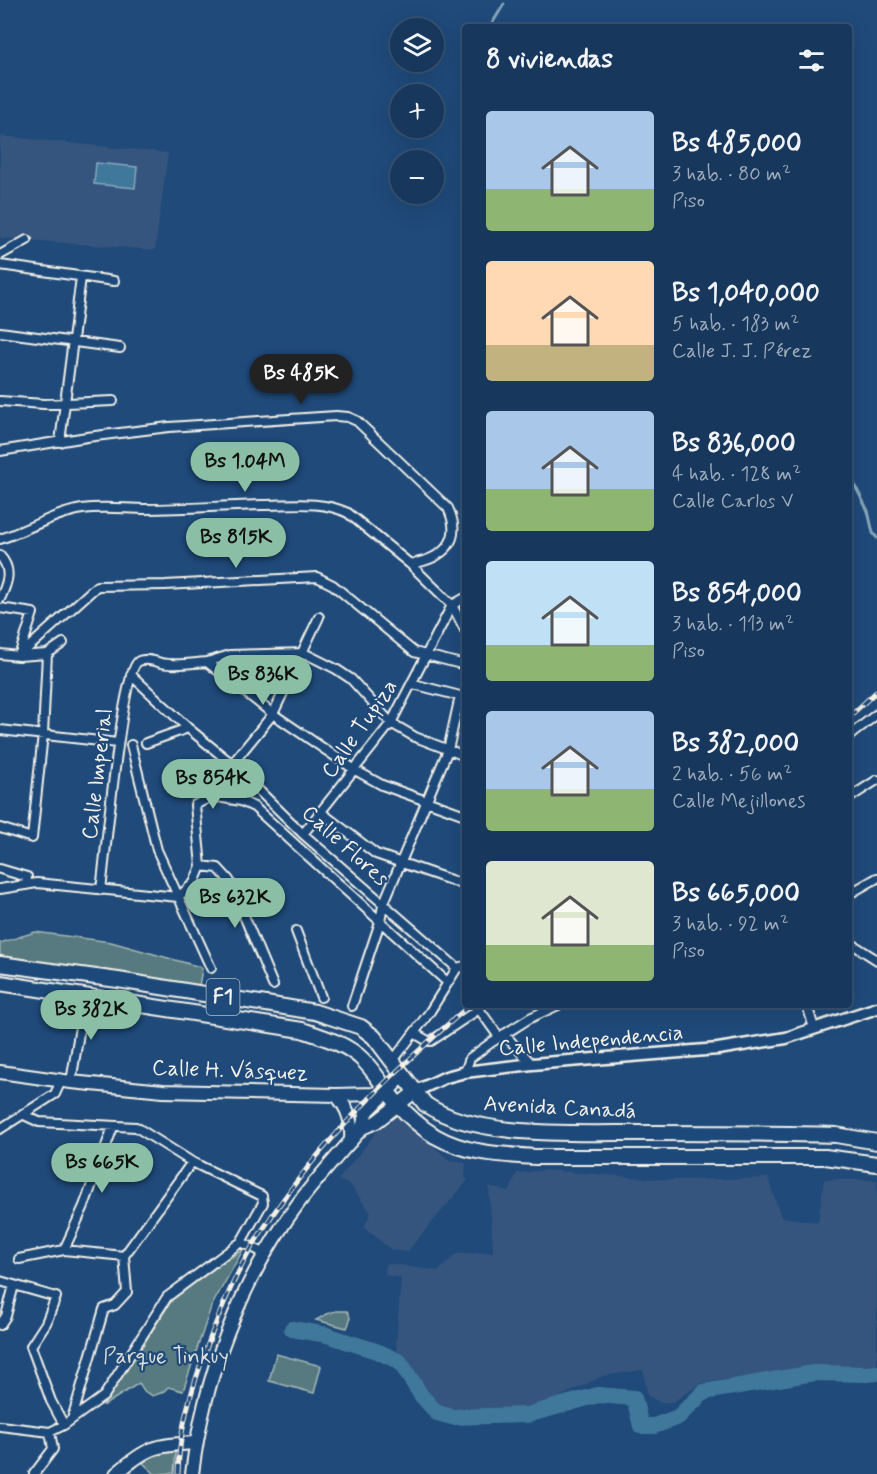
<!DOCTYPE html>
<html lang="es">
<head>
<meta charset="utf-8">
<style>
  body { margin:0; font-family:Mynerve,sans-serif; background:#203f62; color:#f1f3f6; height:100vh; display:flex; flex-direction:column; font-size:22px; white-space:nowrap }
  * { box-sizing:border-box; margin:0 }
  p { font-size:20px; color:#9eacbb }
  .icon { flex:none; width:33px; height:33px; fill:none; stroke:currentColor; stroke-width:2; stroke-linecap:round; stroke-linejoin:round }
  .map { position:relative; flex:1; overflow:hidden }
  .sheet { position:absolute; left:462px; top:24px; width:390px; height:984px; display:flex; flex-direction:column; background:#17385c; border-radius:6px; box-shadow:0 6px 24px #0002,0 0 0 2px #365272 }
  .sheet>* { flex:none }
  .buttons { position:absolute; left:390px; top:18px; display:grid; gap:12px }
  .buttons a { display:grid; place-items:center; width:54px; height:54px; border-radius:50%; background:#17385c; box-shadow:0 6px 24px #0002,0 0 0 2px #365272; font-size:30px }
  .price { position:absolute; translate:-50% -51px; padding:0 14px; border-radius:21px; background:#8abfa5; color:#111; font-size:20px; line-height:39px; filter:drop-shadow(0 2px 3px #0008) }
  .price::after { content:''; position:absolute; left:50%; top:36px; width:18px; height:14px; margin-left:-9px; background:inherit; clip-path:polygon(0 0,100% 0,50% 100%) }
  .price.current { background:#222; color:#fff }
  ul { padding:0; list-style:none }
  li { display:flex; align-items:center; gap:18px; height:150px; padding:0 24px }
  li span { display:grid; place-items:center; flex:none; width:168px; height:120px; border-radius:6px; color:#555 }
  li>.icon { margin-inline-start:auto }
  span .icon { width:72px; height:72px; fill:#fffc; stroke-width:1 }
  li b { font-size:26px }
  h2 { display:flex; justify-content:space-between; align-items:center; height:72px; padding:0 24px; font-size:26px }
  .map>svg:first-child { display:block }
  .built { fill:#34547e }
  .green { fill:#567a80; stroke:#a5b6b4; stroke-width:1.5 }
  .water { fill:#40789b; stroke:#88a8ba; stroke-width:1.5 }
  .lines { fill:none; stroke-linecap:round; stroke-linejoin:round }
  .stream { stroke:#88a8ba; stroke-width:3 }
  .river { stroke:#40789b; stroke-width:16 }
  .street-casing { stroke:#f4f1e8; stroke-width:12 }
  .secondary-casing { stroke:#f4f1e8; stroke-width:15 }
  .primary-casing { stroke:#f4f1e8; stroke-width:16 }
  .highway-casing { stroke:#f4f1e8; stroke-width:18 }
  .street { stroke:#1f4a7a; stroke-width:8 }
  .secondary { stroke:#1f4a7a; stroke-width:10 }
  .primary { stroke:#1f4a7a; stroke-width:12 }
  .highway { stroke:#1f4a7a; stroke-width:14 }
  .rail-casing { stroke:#f4f1e8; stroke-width:5 }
  .rail { stroke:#1f4a7a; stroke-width:3; stroke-dasharray:9; stroke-linecap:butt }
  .labels { text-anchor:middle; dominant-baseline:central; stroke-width:4.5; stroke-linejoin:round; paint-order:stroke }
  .shield { fill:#1f4a7a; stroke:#b4bfc7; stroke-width:1.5 }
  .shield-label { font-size:21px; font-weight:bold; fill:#f4f1e8 }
  .street-label { font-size:22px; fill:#f4f1e8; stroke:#1f4a7a }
  .park-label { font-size:22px; fill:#dcdfd8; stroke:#1f4a7a }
</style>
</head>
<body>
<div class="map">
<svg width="877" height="1474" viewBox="0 0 877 1474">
  <rect width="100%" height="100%" fill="#1f4a7a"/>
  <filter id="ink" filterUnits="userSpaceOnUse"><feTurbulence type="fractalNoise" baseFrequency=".0167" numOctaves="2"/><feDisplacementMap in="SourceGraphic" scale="12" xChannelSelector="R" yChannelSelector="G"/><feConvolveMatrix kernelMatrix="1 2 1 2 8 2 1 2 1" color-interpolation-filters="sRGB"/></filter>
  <g filter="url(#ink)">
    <path class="built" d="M 0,136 L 168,153 L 155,250 L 0,238 Z
      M 398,1114 L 450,1161 L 466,1163 L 465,1177 L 468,1180 L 407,1252 L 391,1250 L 364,1227 L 371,1213 L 350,1185 L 338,1180 L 382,1125 L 390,1122 Z
      M 546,1170 L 670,1180 L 768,1178 L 781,1217 L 818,1222 L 824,1179 L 877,1180 L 877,1367 L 857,1369 L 827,1365 L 702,1383 L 673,1402 L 661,1403 L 648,1396 L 643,1370 L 603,1376 L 550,1402 L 527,1410 L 485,1413 L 443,1409 L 397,1351 L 396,1343 L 401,1278 L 385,1275 L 386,1263 L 439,1271 L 456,1254 L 493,1252 L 489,1186 L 509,1192 L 517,1173 Z"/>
    <path class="green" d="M 212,761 L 224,771 L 209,790 L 191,793 L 188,772 L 205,768 Z
      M 35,932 L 111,942 L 200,967 L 202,969 L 199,986 L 0,956 L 0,943 Z
      M 243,1250 L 211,1307 L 183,1391 L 168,1387 L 163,1392 L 153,1396 L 145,1392 L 139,1383 L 103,1406 L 172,1300 L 223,1262 Z
      M 336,1311 L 347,1311 C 352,1317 350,1321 347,1328 L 316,1320 L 329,1313 Z
      M 276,1354 L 321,1366 L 314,1393 L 269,1381 Z
      M 176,1448 L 174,1473 L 155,1474 L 143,1463 L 160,1451 Z"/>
    <path class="water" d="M 96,163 L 137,167 L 135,188 L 94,184 Z"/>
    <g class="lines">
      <path class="stream" d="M 490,27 L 504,4
        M 849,81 L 849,112
        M 849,474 L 868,511 L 873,533 L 877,538"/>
      <path class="river" d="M 292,1329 L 327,1335 L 379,1352 L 400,1362 L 421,1395 L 437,1413 L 452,1417 L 527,1415 L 598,1395 L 634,1398 L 641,1426 L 654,1426 L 678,1417 L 704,1392 L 814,1373 L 867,1374 L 877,1373"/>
      <defs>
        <path id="street" d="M 0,255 L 27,240
          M 0,265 L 114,281
          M 0,332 L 120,348
          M 0,401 L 44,404 L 113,401
          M 60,442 L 81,277
          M 0,451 L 87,437 L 169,427 L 336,416 L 348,417 L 357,421 L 448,508 C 464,542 442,559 410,564
          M 0,539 C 28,530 53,514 82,509 C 104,506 125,509 147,509 C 185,509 223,506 262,505 C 291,505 321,500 348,513 L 410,564 L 452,605 L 465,630
          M 0,556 C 13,570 7,584 0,599
          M 452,605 L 465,598
          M 0,608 L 33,613 L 19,656 L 47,654 L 63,643
          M 0,654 L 19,656 L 97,586 L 165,585 L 317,577 L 333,585 L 414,652 L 465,665
          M 207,662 L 230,655 L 304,653 L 336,669 L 351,679 L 391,723 L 415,737 L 465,756
          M 131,675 L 188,728 L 232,764 L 303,834 L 457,968
          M 413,684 L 460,696
          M 0,730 L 118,743
          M 849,736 L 877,714
          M 146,743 L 188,728
          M 131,745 L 157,850 L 211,968
          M 212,796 L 232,764 L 273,714 L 319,617
          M 849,798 L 877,780
          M 322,813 L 376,854 L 465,885
          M 0,828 L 32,838 L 43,734 L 47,654
          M 303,834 L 391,723 L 452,605
          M 201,866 L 218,868 L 229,880 L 273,985
          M 0,869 L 27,877 L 26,885
          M 0,889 L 37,883 L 178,897 L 194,883 L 201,866 L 195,805 L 212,796 L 241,801 L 254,807 L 447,982
          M 101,890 C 105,861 122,668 139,661 C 146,658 155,661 161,663 C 175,666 193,663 207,662 L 273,714 L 355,770 L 382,785 L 465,815
          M 849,894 L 877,878
          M 296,931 L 321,997
          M 849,942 L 877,960
          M 807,1005 L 814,1028
          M 352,1006 L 380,922 L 383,905 L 448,750 L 460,696 L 465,696
          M 414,1033 L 428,1041 L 431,1041 L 479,1009 L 499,1037
          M 504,1034 L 532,1064
          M 392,1062 L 429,1013 L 457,968 L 465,966
          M 465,1072 L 470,1058 L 492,1042 L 530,1018 L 558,1005
          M 71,1082 L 85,996
          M 0,1129 L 55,1094 L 61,1081
          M 241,1242 L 266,1254
          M 64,1250 L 84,1206 L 113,1127
          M 19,1259 L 64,1250 L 124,1256
          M 0,1281 L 56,1297 L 46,1323 L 31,1346 L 51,1401 L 64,1425
          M 0,1325 L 6,1316 L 14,1285
          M 72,1419 L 104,1309 L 115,1305 L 127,1292 L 124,1256 L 192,1162
          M 0,1426 L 50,1432 L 64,1425 L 104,1396 L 167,1297 L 241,1242 L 263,1203 L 262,1196 L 192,1162 L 136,1127 L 39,1122 L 24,1115
          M 34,1474 L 53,1449 L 50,1432"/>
        <path id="secondary" d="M 416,1091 L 446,1077 L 465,1072 L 532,1064 L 718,1049 L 786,1038 L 877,1008"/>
        <path id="primary" d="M 0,1072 L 71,1082 L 163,1091 L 336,1095 L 373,1094 L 388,1091
          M 336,1095 C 349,1109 352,1122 351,1141
          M 362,1128 L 366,1113 L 403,1076
          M 116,1474 C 147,1447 155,1445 195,1443
          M 192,1474 C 204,1376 240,1281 300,1201 C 319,1176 341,1152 362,1128 L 376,1122 L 416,1091"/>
        <path id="highway" d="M 0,964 L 118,980 L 315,1012 L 361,1027 L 374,1037 L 425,1104 C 477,1141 590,1132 653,1133 C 714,1133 775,1133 836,1135 L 877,1142
          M 0,983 L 302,1030 C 323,1037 347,1044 363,1060 C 376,1073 385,1090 397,1103 C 407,1115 422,1128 435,1136 C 466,1154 503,1155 538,1157 L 825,1157 L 877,1164"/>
      </defs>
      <use href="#street" class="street-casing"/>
      <use href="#secondary" class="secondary-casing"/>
      <use href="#primary" class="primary-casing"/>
      <use href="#highway" class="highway-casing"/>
      <use href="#street" class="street"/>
      <use href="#secondary" class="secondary"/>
      <use href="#primary" class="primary"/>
      <use href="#highway" class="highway"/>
      <defs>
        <path id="rail" d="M 849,717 L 877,691
          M 178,1474 C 179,1431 190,1395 204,1355 C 217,1318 232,1281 252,1247 C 308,1153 388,1076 470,1005"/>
      </defs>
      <use href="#rail" class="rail-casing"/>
      <use href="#rail" class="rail"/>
    </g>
  </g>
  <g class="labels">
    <rect class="shield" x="206.5" y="979" width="33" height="36" rx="4.5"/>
    <g class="shield-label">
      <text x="223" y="997">F1</text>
    </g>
    <g class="street-label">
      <text transform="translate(360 729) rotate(-55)">Calle Tupiza</text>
      <text transform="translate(98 774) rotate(-83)">Calle Imperial</text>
      <text transform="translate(345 846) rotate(42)">Calle Flores</text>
      <text transform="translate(591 1041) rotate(-5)">Calle Independencia</text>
      <text transform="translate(230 1071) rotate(2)">Calle H. Vásquez</text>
      <text transform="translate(560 1108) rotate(3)">Avenida Canadá</text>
    </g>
    <g class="park-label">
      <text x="166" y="1357">Parque Tinkuy</text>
    </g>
  </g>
</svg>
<div class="buttons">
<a><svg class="icon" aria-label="layers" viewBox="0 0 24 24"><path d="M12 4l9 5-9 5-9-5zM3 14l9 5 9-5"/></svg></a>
<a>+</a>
<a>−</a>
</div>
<b class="price current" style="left:301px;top:405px">Bs 485K</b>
<b class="price" style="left:245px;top:493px">Bs 1.04M</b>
<b class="price" style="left:236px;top:569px">Bs 815K</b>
<b class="price" style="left:263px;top:706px">Bs 836K</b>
<b class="price" style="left:213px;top:810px">Bs 854K</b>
<b class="price" style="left:235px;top:929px">Bs 632K</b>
<b class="price" style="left:91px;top:1041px">Bs 382K</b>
<b class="price" style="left:102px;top:1194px">Bs 665K</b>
<section class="sheet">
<h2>8 viviendas<svg class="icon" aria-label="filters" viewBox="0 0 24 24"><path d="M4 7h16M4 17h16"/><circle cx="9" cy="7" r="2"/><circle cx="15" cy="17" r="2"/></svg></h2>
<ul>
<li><span style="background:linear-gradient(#a9c7e8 65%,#8fb573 0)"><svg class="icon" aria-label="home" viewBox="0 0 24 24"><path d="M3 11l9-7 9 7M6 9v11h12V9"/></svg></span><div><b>Bs 485,000</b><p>3 hab. · 80 m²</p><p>Piso</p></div></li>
<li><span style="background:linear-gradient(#ffd9b3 70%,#c2b280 0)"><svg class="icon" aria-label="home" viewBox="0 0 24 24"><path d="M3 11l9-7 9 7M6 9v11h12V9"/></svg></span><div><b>Bs 1,040,000</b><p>5 hab. · 183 m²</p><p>Calle J. J. Pérez</p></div></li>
<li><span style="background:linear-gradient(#a9c7e8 65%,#8fb573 0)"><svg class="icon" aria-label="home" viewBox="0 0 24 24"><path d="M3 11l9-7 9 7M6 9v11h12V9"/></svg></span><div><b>Bs 836,000</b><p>4 hab. · 128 m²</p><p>Calle Carlos V</p></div></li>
<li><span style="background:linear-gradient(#bfe0f5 70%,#8fb573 0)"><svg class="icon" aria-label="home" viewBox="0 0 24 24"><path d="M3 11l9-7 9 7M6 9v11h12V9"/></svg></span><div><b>Bs 854,000</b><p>3 hab. · 113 m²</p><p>Piso</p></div></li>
<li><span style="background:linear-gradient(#a9c7e8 65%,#8fb573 0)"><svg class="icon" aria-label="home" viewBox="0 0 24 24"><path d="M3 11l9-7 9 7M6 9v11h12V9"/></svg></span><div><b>Bs 382,000</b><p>2 hab. · 56 m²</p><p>Calle Mejillones</p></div></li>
<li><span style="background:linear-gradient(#dfe7d0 70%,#8fb573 0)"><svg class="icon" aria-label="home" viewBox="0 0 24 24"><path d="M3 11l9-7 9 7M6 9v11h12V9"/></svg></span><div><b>Bs 665,000</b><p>3 hab. · 92 m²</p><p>Piso</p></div></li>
</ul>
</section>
</div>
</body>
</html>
